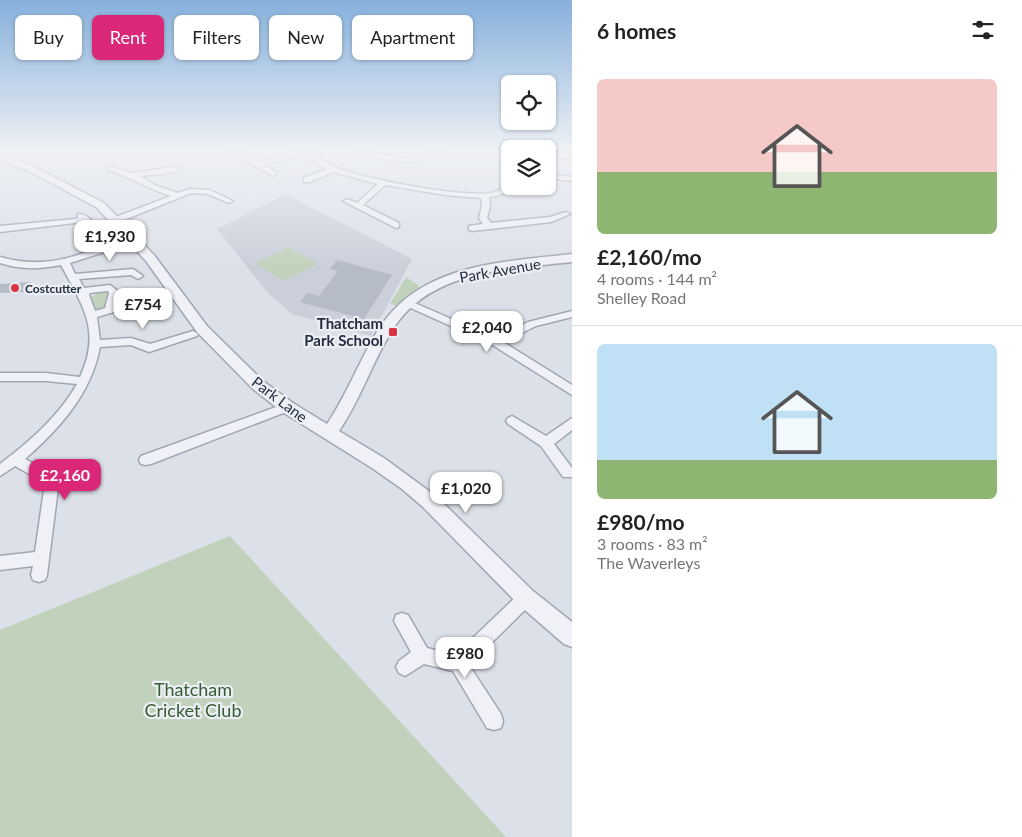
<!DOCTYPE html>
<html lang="en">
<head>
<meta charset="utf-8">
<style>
  body { margin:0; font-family:Lato,sans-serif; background:#f6f6f6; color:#222; height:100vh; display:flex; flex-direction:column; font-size:19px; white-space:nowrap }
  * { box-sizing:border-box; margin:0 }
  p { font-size:16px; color:#767676 }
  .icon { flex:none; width:28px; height:28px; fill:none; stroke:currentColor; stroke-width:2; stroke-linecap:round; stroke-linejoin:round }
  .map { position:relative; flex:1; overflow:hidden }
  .side { display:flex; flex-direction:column; background:#fff; width:450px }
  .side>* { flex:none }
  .hud { position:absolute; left:15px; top:15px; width:475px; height:45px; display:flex; gap:10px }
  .controls { position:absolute; left:501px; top:75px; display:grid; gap:10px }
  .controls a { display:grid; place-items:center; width:55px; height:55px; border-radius:8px; background:#fff; box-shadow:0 1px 4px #0004; font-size:25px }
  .price { position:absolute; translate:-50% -42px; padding:0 11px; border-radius:10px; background:#fff; color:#222; font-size:16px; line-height:32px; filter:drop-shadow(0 1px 2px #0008) }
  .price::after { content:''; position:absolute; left:50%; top:30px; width:15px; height:11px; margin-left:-8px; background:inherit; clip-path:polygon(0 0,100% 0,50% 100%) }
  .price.current { background:#db2777; color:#fff }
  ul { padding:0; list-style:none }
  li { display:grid; align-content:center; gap:10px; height:265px; padding:0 25px }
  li+li { border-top:1px solid #e0e0e0 }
  li span { display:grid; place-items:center; height:155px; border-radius:8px; color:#555 }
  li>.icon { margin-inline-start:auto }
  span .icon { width:90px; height:90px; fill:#fffc; stroke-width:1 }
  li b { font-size:21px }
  h2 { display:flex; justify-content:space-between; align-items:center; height:60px; padding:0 25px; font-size:21px }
  .pill { padding:0 18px; border-radius:8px; background:#fff; box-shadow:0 1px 4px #0004; font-size:18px; line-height:45px }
  .pill.current { background:#db2777; color:#fff }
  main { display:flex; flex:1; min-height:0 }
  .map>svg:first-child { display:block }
  .built { fill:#cacfda }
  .green { fill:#c1d2bc }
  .building { fill:#b6bbc8 }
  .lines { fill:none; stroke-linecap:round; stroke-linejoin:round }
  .minor-casing { stroke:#a1a7b2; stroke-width:3 }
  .tertiary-casing { stroke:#a1a7b2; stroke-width:3 }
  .minor { fill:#eff1f6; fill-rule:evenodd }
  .tertiary { fill:#eff1f6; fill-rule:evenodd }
  .poi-dot { fill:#d93444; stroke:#ebeff5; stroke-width:2 }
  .labels { text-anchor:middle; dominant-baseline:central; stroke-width:4.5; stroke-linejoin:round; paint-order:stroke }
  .far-poi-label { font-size:12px; font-weight:bold; fill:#242d3f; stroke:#ebeff5; text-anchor:start }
  .street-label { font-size:15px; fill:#242d3f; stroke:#ebeff5 }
  .poi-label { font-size:15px; font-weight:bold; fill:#242d3f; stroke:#ebeff5; text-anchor:end }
  .near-park-label { font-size:18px; fill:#365c31; stroke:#ebeff5 }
</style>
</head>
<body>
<main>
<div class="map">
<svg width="572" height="837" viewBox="0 0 572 837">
  <rect width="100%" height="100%" fill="#dce0e8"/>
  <path class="built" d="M 285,194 L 412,259 L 371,336 L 292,314 L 267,292 L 217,229 Z"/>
  <path class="green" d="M 289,247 L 318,264 L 284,281 L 255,263 Z
    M 406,277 L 418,285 L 419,290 L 397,306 L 390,304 Z
    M 101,292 L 109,293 L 109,306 L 98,311 L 93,309 L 90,297 Z
    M 230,536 L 506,837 L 0,837 L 0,630 Z"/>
  <path class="building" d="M 337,260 L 392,275 L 364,319 L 300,302 L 307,293 L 319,296 L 338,271 L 330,269 Z
    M 31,282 L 27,292 L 0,293 L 0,284 Z"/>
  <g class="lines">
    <defs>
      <path id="minor" d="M 232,151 L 238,151 L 259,162 L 298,151 L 311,151 L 309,153 C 319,159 329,165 340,169 C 364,179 476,201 498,191 C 504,188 505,180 506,174 L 510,172 C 510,192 509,194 489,197 L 490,206 L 487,218 L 491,223 L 550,217 L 566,212 L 570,214 L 551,222 L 472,231 L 469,230 L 469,226 L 483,224 L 479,218 L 482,206 L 481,198 L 445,195 L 385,185 L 363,205 L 399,223 L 399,227 L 396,228 L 343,201 L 347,199 L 357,203 L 378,184 L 333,172 L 310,182 L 304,182 L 304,178 L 327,169 L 302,155 L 264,165 L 276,172 L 277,174 L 273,176 L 233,153 Z
        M 363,151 C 380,154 398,159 415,157 C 425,156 432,150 441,151 C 421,170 385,160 361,154 L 361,152 Z
        M 548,152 L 572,155 L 572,159 L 548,156 Z
        M 108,166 L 133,173 L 179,166 L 179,170 L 163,174 L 140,176 L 157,186 L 178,193 L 190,189 L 209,190 L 233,201 L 229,203 L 208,194 L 191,193 L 119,222 L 113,222 L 113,218 L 171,196 C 149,189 130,177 108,170 Z
        M 548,174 L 572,177 L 572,181 L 548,178 Z
        M 78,214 C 87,213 94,223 100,229 L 100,233 L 94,233 L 83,222 L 0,232 L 0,226 L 75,219 L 78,218 Z
        M 133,237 L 136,238 L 136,242 L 70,263 L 75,274 L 133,269 L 143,276 L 138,279 L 131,275 L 79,279 L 84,288 L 110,285 L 119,292 L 114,312 L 97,317 L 100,340 L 131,338 L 150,344 L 193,331 L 198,334 L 197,336 L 149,352 L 131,345 L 100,347 C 91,394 60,428 25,459 L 57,476 L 59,480 L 47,575 L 45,580 L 39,582 L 33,580 L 31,575 L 33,566 L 0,570 L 0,556 L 35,552 L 45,483 L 15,466 L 0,476 L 0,464 C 29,442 59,416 77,384 L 46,381 L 0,381 L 0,373 L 46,373 L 80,377 C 102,330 82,305 61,265 C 40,269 21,270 0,263 L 0,257 C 55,272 82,251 133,237 ZM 108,291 L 109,293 L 105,308 L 95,311 L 89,295 L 90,293 Z
        M 408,300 L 495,338 L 528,322 L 572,311 L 572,317 L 536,326 L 503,342 L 572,385 L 572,395 L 491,344 L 404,305 L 404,301 Z
        M 287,403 L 293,407 L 291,410 L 151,464 L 146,465 L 141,464 L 139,460 L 141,456 Z
        M 512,416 L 546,436 L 572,418 L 572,430 L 554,444 L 572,468 L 572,477 L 563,477 L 541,446 L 508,424 L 506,421 L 508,418 Z
        M 526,590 L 532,593 L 534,598 L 532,603 L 469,665 L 501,714 L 503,721 L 501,728 L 494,730 L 487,728 L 453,671 L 424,664 L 405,676 L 399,673 L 396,667 L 399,661 L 411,652 L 394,621 L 396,615 L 402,613 L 408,615 L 427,648 L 455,655 L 520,593 Z"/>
      <path id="tertiary" d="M 0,154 L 33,166 L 104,203 L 154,255 L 207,326 L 263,381 L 293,403 L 327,424 C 348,393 360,358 380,327 C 423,263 503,262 572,254 L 572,262 C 509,269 430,270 393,329 C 372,362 361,399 339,431 L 384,458 L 437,497 L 533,591 L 572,622 L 572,647 L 564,644 L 519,605 L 423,507 L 402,489 L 372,468 L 281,411 L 253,389 L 197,332 L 146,261 L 96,207 L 27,170 L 0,160 Z"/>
    </defs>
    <use href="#minor" class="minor-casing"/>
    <use href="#tertiary" class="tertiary-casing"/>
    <use href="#minor" class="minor"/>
    <use href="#tertiary" class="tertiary"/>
  </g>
  <linearGradient id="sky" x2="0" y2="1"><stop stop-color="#86b0dc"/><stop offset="0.56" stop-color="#eff1f5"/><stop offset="1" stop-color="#eff1f5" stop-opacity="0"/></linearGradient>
  <rect width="572" height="268" fill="url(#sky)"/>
  <g class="poi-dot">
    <circle cx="15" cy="288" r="5"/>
    <rect x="388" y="327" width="10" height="10" rx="2.5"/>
  </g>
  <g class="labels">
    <g class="far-poi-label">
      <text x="25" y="288">Costcutter</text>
    </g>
    <g class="street-label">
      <text transform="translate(500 270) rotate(-10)">Park Avenue</text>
      <text transform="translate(280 399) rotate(37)">Park Lane</text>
    </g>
    <g class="poi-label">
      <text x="383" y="323">Thatcham<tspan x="383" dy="17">Park School</tspan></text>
    </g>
    <g class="near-park-label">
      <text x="193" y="689">Thatcham<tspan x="193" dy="21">Cricket Club</tspan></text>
    </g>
  </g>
</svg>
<div class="controls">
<a><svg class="icon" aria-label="locate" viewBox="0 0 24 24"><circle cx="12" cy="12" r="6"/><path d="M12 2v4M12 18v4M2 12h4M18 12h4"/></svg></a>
<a><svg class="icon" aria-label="layers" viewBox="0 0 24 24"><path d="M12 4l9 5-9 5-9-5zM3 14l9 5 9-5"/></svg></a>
</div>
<b class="price" style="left:110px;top:262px">£1,930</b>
<b class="price" style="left:143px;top:330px">£754</b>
<b class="price" style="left:487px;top:353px">£2,040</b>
<b class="price current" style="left:65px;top:501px">£2,160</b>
<b class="price" style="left:466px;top:514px">£1,020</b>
<b class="price" style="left:465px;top:679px">£980</b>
<div class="hud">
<a class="pill">Buy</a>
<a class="pill current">Rent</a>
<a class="pill">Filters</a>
<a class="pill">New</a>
<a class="pill">Apartment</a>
</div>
</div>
<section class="side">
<h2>6 homes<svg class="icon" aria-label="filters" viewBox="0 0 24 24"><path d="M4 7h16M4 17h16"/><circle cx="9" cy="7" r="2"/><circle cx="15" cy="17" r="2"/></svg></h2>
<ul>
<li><span style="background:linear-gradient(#f6c9c9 60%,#8fb573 0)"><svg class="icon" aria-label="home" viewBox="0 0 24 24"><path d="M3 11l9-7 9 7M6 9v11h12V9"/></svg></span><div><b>£2,160/mo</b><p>4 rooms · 144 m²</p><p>Shelley Road</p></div></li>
<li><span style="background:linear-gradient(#bfe0f5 75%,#8fb573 0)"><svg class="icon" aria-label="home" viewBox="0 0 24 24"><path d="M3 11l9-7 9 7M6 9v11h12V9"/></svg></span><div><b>£980/mo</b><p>3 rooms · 83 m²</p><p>The Waverleys</p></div></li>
</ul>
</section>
</main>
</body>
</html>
